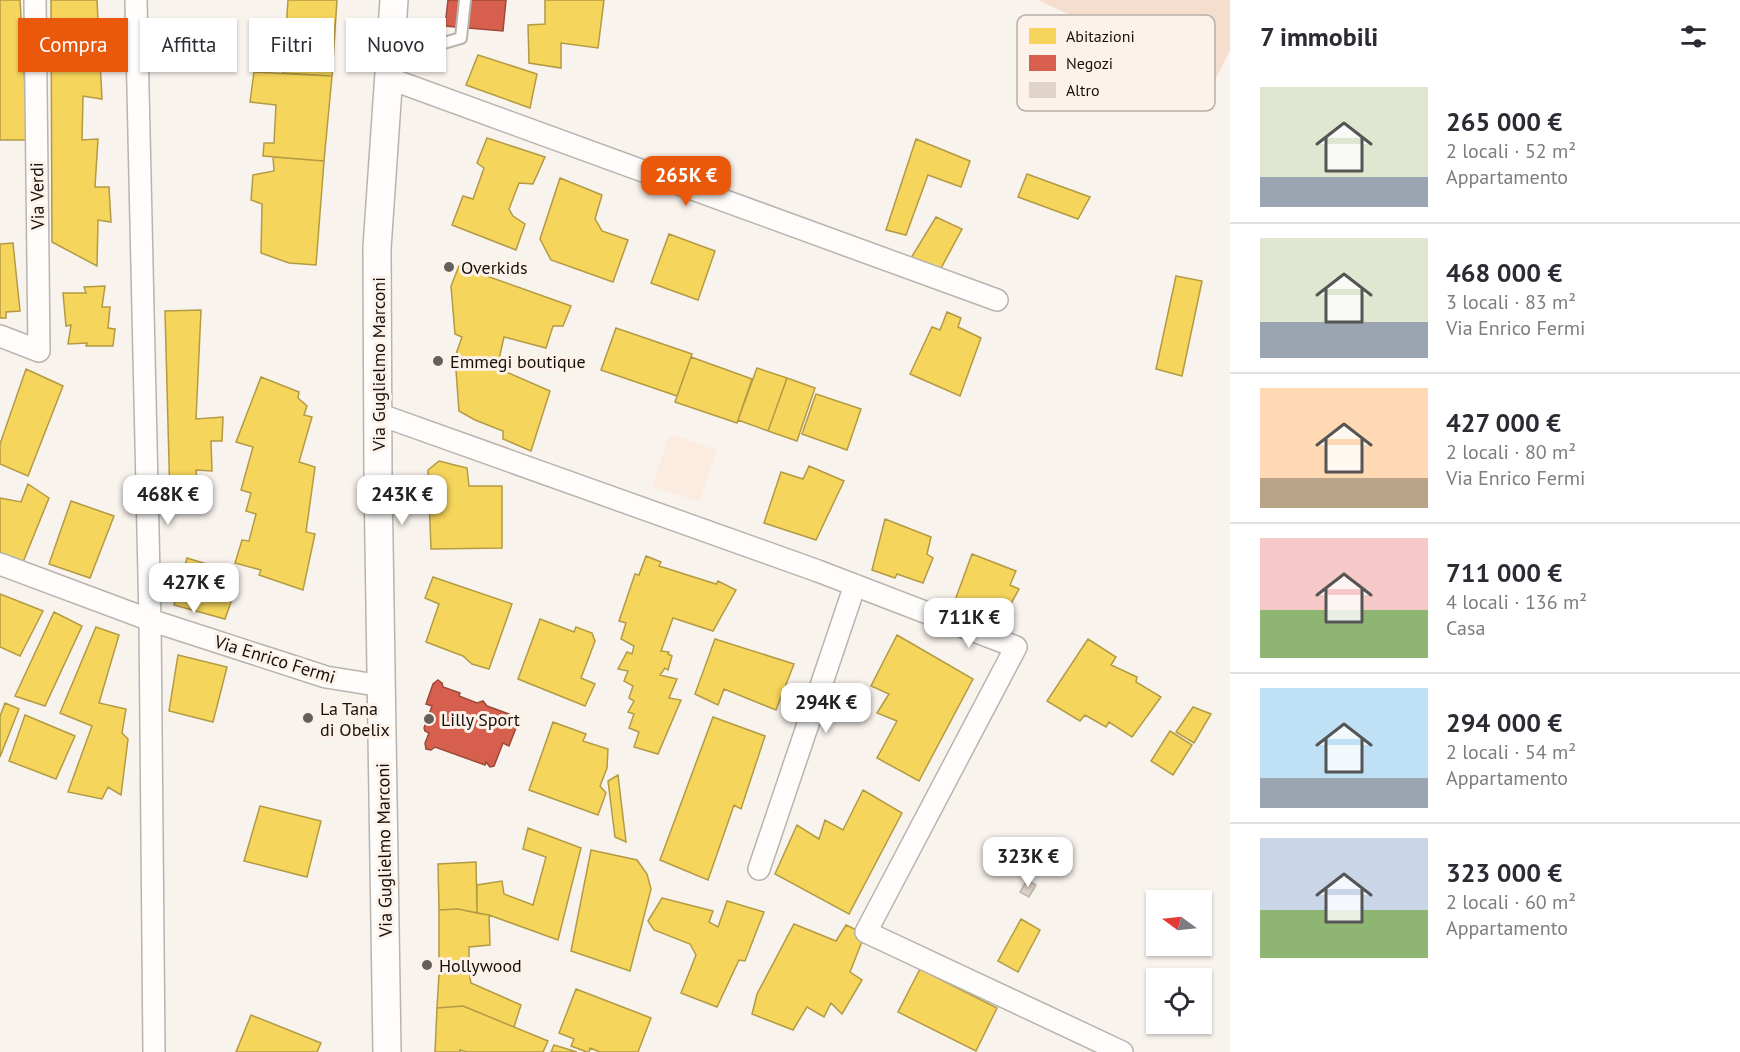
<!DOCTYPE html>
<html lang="it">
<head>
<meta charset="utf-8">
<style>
  body { margin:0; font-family:"PT Sans",sans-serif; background:#f7f7f7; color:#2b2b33; height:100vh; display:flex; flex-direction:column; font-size:22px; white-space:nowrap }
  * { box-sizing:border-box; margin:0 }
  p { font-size:20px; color:#7c7c81 }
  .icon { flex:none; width:33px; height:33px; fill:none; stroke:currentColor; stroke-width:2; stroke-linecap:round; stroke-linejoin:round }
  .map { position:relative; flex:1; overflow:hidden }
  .sheet { display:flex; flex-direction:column; background:#fff; width:510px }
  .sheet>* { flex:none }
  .top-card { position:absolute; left:18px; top:18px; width:570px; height:54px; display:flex; gap:12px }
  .needle { width:39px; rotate:285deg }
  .fabs { position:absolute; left:1146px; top:890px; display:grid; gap:12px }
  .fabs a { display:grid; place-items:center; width:66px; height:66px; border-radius:0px; background:#fff; box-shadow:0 2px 4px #0004; font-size:30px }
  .price { position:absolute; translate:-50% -51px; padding:0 14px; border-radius:12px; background:#fff; color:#222; font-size:20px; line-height:39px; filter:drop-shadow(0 2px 3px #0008) }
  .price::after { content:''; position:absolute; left:50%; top:36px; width:18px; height:14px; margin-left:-9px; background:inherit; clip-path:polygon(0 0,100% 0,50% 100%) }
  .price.on { background:#ea580c; color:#fff }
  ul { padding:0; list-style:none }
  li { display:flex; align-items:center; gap:18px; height:150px; padding:0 30px }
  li+li { border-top:2px solid #e1e1e2 }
  li span { display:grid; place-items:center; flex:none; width:168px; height:120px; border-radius:0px; color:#555 }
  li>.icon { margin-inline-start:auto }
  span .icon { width:72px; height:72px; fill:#fffc; stroke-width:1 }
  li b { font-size:26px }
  h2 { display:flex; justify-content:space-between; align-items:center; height:72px; padding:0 30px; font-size:26px }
  .pill { padding:0 21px; border-radius:0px; background:#fff; box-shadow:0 2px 4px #0004; font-size:21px; line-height:54px }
  .pill.on { background:#ea580c; color:#fff }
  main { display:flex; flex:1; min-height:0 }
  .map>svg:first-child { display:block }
  .built { fill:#fcebdf }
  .green { fill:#f5decd }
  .homes { fill:#f6d55c; stroke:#b39a44; stroke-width:1.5 }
  .shops { fill:#d6604d; stroke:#9c483a; stroke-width:1.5 }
  .building { fill:#e0d4ca; stroke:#bcb6b2; stroke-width:1.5 }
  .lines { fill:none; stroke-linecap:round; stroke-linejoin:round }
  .service-casing { stroke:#b9b3ae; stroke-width:14 }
  .minor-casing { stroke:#b9b3ae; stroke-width:24 }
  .tertiary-casing { stroke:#b9b3ae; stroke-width:30 }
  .service { stroke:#fefdfc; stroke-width:10 }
  .minor { stroke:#fefdfc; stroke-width:21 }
  .tertiary { stroke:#fefdfc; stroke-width:27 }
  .poi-dot { fill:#655f5b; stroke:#fdf2ea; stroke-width:2 }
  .labels { text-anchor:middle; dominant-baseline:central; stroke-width:6; stroke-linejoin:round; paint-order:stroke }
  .street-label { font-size:18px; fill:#16100c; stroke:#fdf2ea }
  .poi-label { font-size:18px; fill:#16100c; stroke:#fdf2ea; text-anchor:start }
  .key { fill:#fdf2ea; stroke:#b8aea7; stroke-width:1.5 }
  .key-label { font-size:16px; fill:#16100c }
</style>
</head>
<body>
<main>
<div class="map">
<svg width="1230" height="1052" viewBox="0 0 1230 1052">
  <rect width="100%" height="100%" fill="#f9f3ee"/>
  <path class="built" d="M 670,434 L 717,450 L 699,502 L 652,486 Z"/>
  <path class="green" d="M 1038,0 L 1230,0 L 1230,50 L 1214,82 Z"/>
  <path class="homes" d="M 0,0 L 20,0 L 28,140 L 0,140 Z
    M 51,0 L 97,0 L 102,99 L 83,96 L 82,140 L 98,139 L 95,187 L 109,187 L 111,222 L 98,220 L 97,266 L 52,242 Z
    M 288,0 L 337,0 L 332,76 L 283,73 Z
    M 545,0 L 604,0 L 598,48 L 561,43 L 561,68 L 529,63 L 528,25 L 545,24 Z
    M 478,55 L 537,74 L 530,108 L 466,85 Z
    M 254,72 L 332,76 L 324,161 L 263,156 L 264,143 L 274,143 L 276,105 L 250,102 Z
    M 487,138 L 545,157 L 533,184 L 519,183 L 509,209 L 513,216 L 525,224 L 516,250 L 452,225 L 463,196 L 473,199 L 484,168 L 477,163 Z
    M 916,139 L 970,161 L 961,187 L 928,175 L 906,235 L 886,230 Z
    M 273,157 L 324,161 L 316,265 L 289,263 L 261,253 L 262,204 L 251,200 L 253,175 L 274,171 Z
    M 1027,174 L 1090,197 L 1078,219 L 1018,197 Z
    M 560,178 L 602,195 L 595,219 L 602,231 L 628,240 L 613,282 L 551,260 L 540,239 Z
    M 936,217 L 962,229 L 939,272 L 911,258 Z
    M 669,234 L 715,251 L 698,300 L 651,283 Z
    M 13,243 L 20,311 L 6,312 L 6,318 L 0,318 L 0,244 Z
    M 459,266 L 571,306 L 563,326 L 553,326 L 546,348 L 504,337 L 497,368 L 550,391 L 531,451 L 503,439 L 503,431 L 475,420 L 459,411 L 455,357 L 462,337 L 455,334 L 451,286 Z
    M 1176,276 L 1202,281 L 1182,376 L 1156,369 Z
    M 105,286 L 102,307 L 110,307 L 108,328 L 115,329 L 113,346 L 86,346 L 87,343 L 68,344 L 71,325 L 66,326 L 63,293 L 86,293 L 84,287 Z
    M 201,310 L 196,419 L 223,417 L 222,441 L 211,441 L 212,471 L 196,470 L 199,499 L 170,500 L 165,311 Z
    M 947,312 L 961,318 L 958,327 L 981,338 L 960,396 L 910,374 L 932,327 L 940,330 Z
    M 616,328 L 692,354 L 677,396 L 601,370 Z
    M 691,357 L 752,379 L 737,423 L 675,402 Z
    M 757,368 L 787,378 L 768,431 L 738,420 Z
    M 26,369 L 63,386 L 28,476 L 0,464 L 0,444 Z
    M 261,377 L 299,392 L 298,398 L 307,406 L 304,415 L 312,417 L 299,462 L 315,467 L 306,532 L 315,534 L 303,590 L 259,575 L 261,570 L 235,563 L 242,540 L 249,541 L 256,514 L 246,511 L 251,493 L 241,490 L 253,447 L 236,442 Z
    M 787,378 L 815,388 L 797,441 L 768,431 Z
    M 816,394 L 861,409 L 847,450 L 802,434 Z
    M 439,461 L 467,468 L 469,486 L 502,486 L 502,548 L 431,549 L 428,470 Z
    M 809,466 L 844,481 L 816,540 L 764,523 L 781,472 L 803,479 Z
    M 28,484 L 49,498 L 21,567 L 0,558 L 0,498 L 21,502 Z
    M 71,501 L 114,516 L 90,578 L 49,564 Z
    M 885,519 L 931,537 L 927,554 L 933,558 L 923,583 L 897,574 L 895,578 L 872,570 Z
    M 972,554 L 1016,571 L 1010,585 L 1019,589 L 1002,620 L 978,608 L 977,612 L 954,603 Z
    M 646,556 L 661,562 L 659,566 L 716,584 L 718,581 L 736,590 L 713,631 L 673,618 L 661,651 L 669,652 L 668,654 L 672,656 L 668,670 L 665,668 L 660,675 L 677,679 L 669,698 L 681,700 L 658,754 L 634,747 L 639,732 L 629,728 L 634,714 L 628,712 L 634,701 L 629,698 L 633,686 L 624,681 L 628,671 L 618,669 L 627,652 L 632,654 L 634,646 L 621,639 L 626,623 L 619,621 L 635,574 L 639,575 Z
    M 187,558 L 223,569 L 220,579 L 225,582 L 221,596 L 232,599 L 225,619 L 174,605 Z
    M 433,577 L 512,604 L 489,669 L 472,664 L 463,656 L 426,642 L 439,604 L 425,598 Z
    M 0,594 L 43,611 L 20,656 L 0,647 Z
    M 54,612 L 82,626 L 45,706 L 15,696 Z
    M 540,619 L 574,632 L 576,627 L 592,633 L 595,641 L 581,678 L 595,684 L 585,706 L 518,679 Z
    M 96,627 L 119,635 L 99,703 L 126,709 L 122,733 L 128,739 L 121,795 L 108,787 L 102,799 L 68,792 L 92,726 L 60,713 Z
    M 897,635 L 973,679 L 919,781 L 877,758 L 897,721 L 877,713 L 889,694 L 871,686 Z
    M 715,639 L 794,664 L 776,710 L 724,689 L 718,705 L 695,694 Z
    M 1088,639 L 1116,657 L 1111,665 L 1137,677 L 1136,682 L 1161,697 L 1132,737 L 1109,722 L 1106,727 L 1085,715 L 1080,721 L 1047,701 Z
    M 178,655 L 227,667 L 213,722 L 169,711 Z
    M 5,703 L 19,709 L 0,757 L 0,716 Z
    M 1193,707 L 1211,714 L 1194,743 L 1176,732 Z
    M 25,715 L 75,736 L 56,779 L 9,761 Z
    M 713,717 L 765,736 L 741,809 L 734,805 L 708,880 L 660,860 Z
    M 553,722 L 586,734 L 583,741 L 608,749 L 607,768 L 600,786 L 606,793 L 598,815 L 529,790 Z
    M 1170,731 L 1192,745 L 1173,775 L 1151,761 Z
    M 618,775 L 626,842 L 615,837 L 608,781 Z
    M 863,790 L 902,813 L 849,914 L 775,874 L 797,825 L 819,839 L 825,820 L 843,830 Z
    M 260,806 L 321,821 L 307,877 L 244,861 Z
    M 528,828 L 581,848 L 558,940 L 489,915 L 477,913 L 477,885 L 502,881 L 504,894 L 533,905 L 546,857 L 523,849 Z
    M 591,850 L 637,860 L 647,874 L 651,889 L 630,971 L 571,951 Z
    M 476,862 L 477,913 L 458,909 L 439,910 L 438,864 Z
    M 662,898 L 713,911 L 709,922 L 718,927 L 727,901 L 764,912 L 745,961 L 739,960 L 717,1007 L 681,993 L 696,955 L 690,944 L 654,930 L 648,921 Z
    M 458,909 L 489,915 L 490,945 L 469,947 L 469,972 L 439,974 L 439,910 Z
    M 1021,919 L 1040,930 L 1018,972 L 998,961 Z
    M 794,924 L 836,941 L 846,925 L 865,934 L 850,972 L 862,980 L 842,1014 L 831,1003 L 824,1017 L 807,1007 L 793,1030 L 752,1014 L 757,994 Z
    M 920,969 L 997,1008 L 976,1051 L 898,1012 Z
    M 469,972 L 471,983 L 521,1005 L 514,1027 L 463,1006 L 437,1008 L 439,974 Z
    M 576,989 L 651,1018 L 638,1052 L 600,1052 L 590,1048 L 589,1052 L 587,1052 L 571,1046 L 574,1039 L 559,1033 Z
    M 463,1006 L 548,1041 L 543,1052 L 467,1052 L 460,1050 L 460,1052 L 435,1052 L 437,1008 Z
    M 251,1015 L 321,1043 L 317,1052 L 236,1052 Z
    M 554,1045 L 577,1052 L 551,1052 Z"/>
  <path class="shops" d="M 448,0 L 506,0 L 503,31 L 445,26 Z
    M 438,680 L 442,683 L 443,687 L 460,693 L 459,696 L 477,703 L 483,701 L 487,706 L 509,714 L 506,725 L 516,728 L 509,746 L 503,743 L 494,766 L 490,767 L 486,762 L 485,765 L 435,747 L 431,750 L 426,749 L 425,743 L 429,733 L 425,731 L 424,728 L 432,706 L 426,704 L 433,684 Z"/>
  <path class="building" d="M 1027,880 L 1036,885 L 1029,897 L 1020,892 Z"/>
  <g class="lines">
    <defs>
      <path id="service" d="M 392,58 L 461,38 L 465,0"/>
      <path id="minor" d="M 136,0 L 150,620 L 154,1052
        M 388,78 L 997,300
        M 0,336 L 39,351 L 35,0
        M 378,414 L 818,571 L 1016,647 L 866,932 L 1122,1052
        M 0,564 L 150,620 L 326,677 L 382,686
        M 759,869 L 855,585"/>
      <path id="tertiary" d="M 387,1052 L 378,479 L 377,248 L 394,0"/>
    </defs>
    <use href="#service" class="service-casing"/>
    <use href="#minor" class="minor-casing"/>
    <use href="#tertiary" class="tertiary-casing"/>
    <use href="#service" class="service"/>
    <use href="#minor" class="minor"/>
    <use href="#tertiary" class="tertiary"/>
  </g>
  <g class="poi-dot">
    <circle cx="449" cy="267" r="6"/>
    <circle cx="438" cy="361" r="6"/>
    <circle cx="308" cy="718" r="6"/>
    <circle cx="429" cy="719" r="6"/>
    <circle cx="427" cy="965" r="6"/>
  </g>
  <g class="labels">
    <g class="street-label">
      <text transform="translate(37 196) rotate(-91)">Via Verdi</text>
      <text transform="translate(378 364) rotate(-90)">Via Guglielmo Marconi</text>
      <text transform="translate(275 659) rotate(17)">Via Enrico Fermi</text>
      <text transform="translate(384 850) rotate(-91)">Via Guglielmo Marconi</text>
    </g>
    <g class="poi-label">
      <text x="461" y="267">Overkids</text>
      <text x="450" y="361">Emmegi boutique</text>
      <text x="320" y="708">La Tana<tspan x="320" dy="21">di Obelix</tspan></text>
      <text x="441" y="719">Lilly Sport</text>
      <text x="439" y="965">Hollywood</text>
    </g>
  </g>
  <rect x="1017" y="15" width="198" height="96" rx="9" class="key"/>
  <rect x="1029" y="28" width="27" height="16" fill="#f6d55c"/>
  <rect x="1029" y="55" width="27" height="16" fill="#d6604d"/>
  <rect x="1029" y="82" width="27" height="16" fill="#e0d4ca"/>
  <g class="key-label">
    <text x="1066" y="42">Abitazioni</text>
    <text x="1066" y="69">Negozi</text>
    <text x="1066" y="96">Altro</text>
  </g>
</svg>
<div class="fabs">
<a><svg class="needle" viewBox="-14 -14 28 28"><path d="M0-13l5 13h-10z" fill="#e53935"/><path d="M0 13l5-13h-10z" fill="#7c7c81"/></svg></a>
<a><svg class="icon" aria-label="locate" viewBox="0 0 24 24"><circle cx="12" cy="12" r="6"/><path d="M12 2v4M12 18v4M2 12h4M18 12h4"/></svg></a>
</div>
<b class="price on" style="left:686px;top:207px">265K €</b>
<b class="price" style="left:168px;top:526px">468K €</b>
<b class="price" style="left:402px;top:526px">243K €</b>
<b class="price" style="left:194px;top:614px">427K €</b>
<b class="price" style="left:969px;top:649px">711K €</b>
<b class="price" style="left:826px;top:734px">294K €</b>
<b class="price" style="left:1028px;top:888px">323K €</b>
<div class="top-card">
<a class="pill on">Compra</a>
<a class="pill">Affitta</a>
<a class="pill">Filtri</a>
<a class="pill">Nuovo</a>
</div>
</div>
<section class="sheet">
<h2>7 immobili<svg class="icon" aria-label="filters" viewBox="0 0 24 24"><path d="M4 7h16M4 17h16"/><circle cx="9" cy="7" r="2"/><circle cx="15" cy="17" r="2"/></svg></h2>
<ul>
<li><span style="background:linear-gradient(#dfe7d0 75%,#9aa5b1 0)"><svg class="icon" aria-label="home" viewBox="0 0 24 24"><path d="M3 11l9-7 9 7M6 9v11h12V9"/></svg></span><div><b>265 000 €</b><p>2 locali · 52 m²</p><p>Appartamento</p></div></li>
<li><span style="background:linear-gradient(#dfe7d0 70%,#9aa5b1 0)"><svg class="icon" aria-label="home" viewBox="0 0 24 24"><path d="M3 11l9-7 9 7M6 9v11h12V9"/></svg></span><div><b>468 000 €</b><p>3 locali · 83 m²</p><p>Via Enrico Fermi</p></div></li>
<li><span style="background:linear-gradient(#ffd9b3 75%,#b9a48a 0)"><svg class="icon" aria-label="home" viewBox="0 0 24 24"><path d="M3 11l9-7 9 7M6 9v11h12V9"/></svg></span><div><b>427 000 €</b><p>2 locali · 80 m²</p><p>Via Enrico Fermi</p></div></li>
<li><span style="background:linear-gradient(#f6c9c9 60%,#8fb573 0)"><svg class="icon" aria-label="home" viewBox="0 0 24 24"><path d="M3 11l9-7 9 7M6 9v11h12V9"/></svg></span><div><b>711 000 €</b><p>4 locali · 136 m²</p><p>Casa</p></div></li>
<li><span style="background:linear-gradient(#bfe0f5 75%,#9aa5b1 0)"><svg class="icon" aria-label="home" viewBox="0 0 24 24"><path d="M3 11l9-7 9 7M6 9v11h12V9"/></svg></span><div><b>294 000 €</b><p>2 locali · 54 m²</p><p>Appartamento</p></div></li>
<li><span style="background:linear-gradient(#c9d6e8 60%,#8fb573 0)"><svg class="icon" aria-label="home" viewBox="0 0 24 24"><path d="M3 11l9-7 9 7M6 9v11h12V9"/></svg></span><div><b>323 000 €</b><p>2 locali · 60 m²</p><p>Appartamento</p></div></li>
</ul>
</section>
</main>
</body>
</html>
